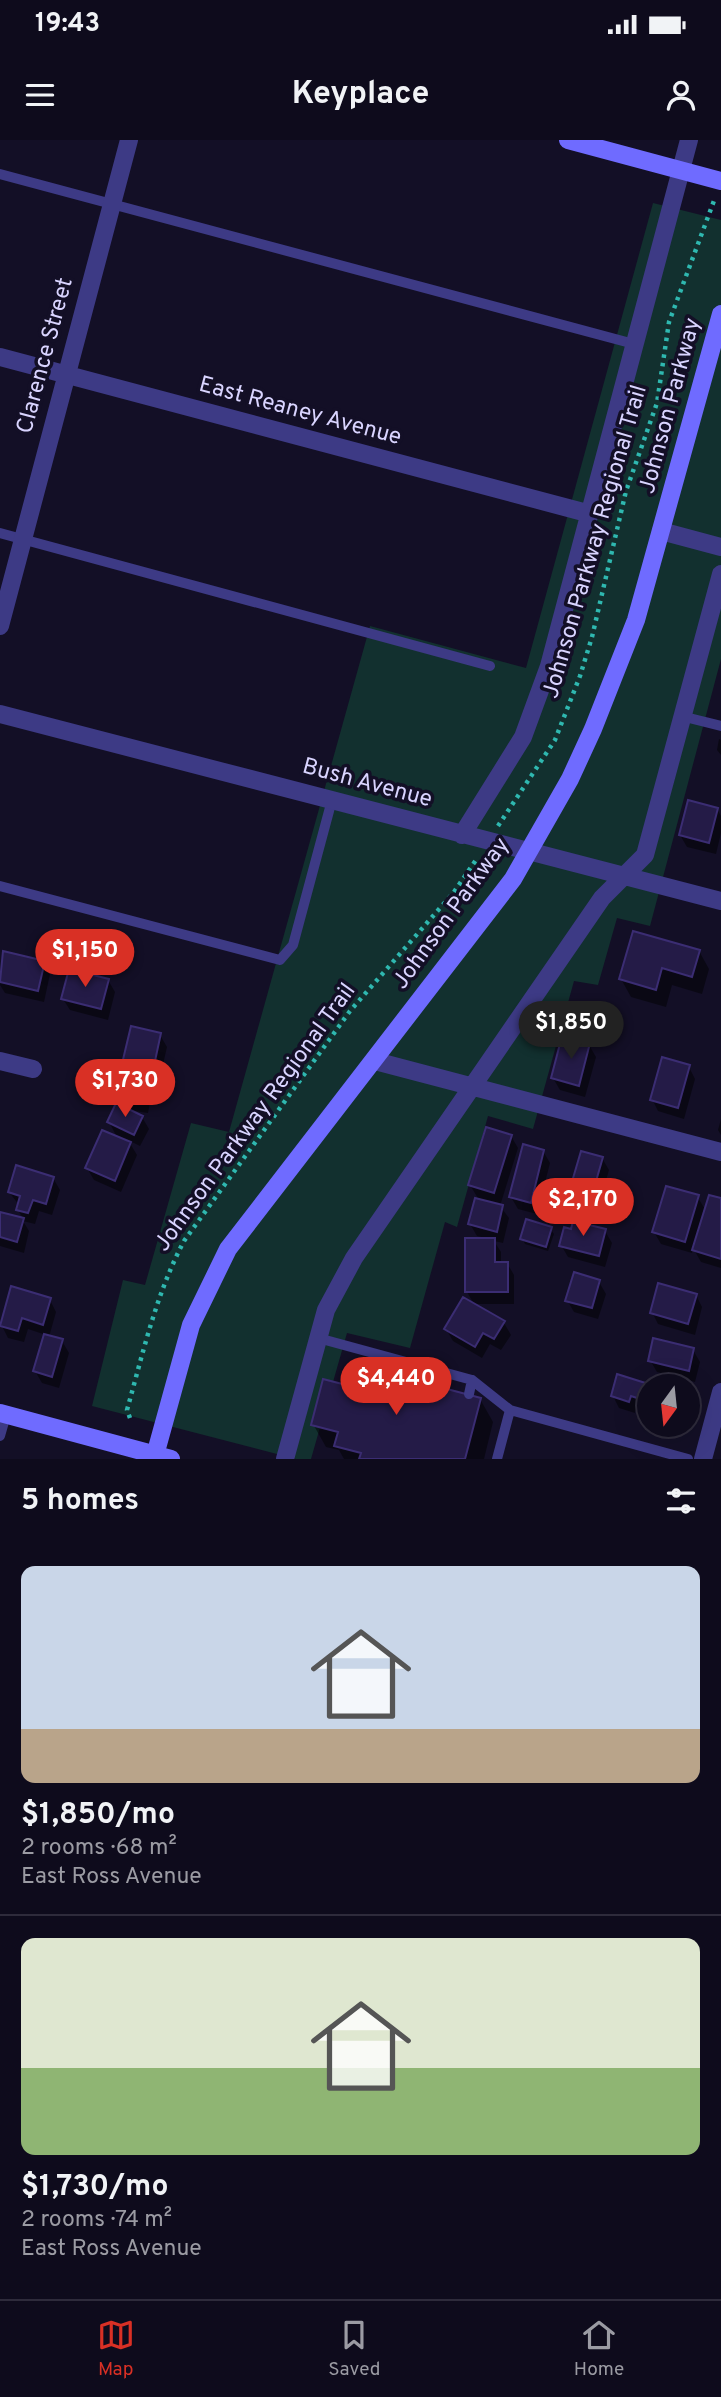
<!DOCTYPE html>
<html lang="en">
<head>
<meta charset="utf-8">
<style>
  body { margin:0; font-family:Overpass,sans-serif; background:#1c1929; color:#f1f3f6; height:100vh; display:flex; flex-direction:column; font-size:26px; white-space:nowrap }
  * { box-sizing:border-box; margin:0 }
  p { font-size:23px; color:#9b9ba3 }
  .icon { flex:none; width:38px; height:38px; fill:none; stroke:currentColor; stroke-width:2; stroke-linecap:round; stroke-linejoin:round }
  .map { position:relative; height:1319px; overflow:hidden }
  .sheet { display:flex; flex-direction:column; background:#0e0b1c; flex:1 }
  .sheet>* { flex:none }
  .needle { width:46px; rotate:195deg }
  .buttons { position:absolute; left:637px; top:1234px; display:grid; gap:14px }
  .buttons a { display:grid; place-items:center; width:63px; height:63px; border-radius:50%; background:#0e0b1c; box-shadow:0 7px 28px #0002,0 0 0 2px #2e2b3b; font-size:35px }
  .price { position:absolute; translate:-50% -60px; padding:0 16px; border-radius:24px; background:#d93025; color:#fff; font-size:23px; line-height:46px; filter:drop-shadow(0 2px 4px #0008) }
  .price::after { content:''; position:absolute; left:50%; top:42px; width:21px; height:16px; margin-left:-10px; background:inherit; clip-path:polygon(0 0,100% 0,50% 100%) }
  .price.on { background:#222; color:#fff }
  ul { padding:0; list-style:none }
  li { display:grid; align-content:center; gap:14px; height:371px; padding:0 21px }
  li+li { border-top:2px solid #2e2b3b }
  li span { display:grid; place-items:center; height:217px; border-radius:14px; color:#555 }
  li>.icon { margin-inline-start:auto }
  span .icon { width:126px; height:126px; fill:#fffc; stroke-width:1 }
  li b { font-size:30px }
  h2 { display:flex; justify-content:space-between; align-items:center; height:84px; padding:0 21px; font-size:30px }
  .status { display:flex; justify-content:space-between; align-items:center; height:49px; padding:0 35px; background:#0e0b1c; direction:ltr }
  .status svg { height:19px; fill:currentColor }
  header { display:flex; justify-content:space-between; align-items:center; height:91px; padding:0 21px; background:#0e0b1c; font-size:32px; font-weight:700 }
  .tab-bar { display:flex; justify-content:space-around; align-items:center; height:98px; border-top:2px solid #2e2b3b; background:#0e0b1c; font-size:19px; color:#9b9ba3 }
  .tab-bar a { display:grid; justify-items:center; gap:4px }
  .tab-bar .on { color:#d93025 }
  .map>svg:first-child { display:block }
  .green { fill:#12302f }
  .shadow { fill:#0007 }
  .building { fill:#241b47; stroke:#3b2d73; stroke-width:2 }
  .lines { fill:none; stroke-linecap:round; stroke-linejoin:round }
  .path { stroke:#2fb8b0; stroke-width:4.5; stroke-dasharray:3.5 5; stroke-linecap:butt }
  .lane { stroke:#3d3a85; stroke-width:10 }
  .street { stroke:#3d3a85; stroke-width:18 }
  .secondary { stroke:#6f6bff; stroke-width:18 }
  .labels { text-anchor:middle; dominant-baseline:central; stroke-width:7; stroke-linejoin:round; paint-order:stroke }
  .street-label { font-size:23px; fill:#d9d4ff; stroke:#130f26 }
</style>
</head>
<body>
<div class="status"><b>19:43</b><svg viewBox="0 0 49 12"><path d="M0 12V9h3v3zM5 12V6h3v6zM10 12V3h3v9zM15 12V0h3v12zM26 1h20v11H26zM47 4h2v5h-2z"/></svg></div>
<header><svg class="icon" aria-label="menu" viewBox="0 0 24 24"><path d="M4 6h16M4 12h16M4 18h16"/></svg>Keyplace<svg class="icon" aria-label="person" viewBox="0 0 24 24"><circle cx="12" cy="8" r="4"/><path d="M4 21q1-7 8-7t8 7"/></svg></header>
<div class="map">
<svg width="721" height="1319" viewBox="0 0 721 1319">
  <rect width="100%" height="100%" fill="#130f26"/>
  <path class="green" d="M 653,63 L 721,80 L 721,519 L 650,786 L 617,778 L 598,845 L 574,841 L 533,989 L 488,976 L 457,1087 L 445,1082 L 410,1208 L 347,1193 L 311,1319 L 296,1319 L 92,1266 L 123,1140 L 145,1145 L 191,983 L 229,992 L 370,486 L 526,528 Z"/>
  <path class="shadow" d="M 719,599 L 721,600 L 721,615 L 717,610 Z
    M 717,669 L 721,676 L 721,693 L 716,714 L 687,707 L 680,695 Z
    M 699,811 L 709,829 L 702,854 L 672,845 L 666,867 L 631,857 L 621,839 Z
    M 4,813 L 43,822 L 50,834 L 44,862 L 5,853 L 0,845 Z
    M 108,840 L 115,852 L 108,880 L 70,870 L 63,859 Z
    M 160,895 L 167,907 L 158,946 L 148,944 L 152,951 L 148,973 L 128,970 L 142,977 L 149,989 L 140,1006 L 128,1000 L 137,1015 L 121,1052 L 94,1040 L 87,1028 L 118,999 L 109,982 L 127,970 L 119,957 L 128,936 L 123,928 Z
    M 589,905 L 596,917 L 585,957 L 560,950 L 553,938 Z
    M 689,927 L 695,939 L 684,979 L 658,971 L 652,959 Z
    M 721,979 L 721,995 L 718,990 Z
    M 511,996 L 518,1008 L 500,1066 L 509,1078 L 503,1103 L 494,1101 L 501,1112 L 501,1123 L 507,1123 L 514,1135 L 514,1164 L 474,1164 L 467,1152 L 486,1098 L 477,1096 L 470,1084 L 479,1060 L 470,1045 Z
    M 543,1011 L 550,1023 L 537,1074 L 518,1069 L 511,1057 Z
    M 602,1018 L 609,1030 L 592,1088 L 605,1091 L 612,1103 L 605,1127 L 568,1117 L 561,1105 L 572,1091 L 575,1081 L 566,1069 Z
    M 53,1038 L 60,1050 L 52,1075 L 39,1071 L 35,1084 L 23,1081 L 29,1091 L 24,1113 L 0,1106 L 0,1074 L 24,1080 L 18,1070 L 19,1065 L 9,1052 Z
    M 697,1056 L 706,1071 L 721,1060 L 721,1128 L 701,1122 L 693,1108 L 692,1113 L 661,1104 L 654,1092 Z
    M 550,1088 L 554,1094 L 548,1111 L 525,1104 L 522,1098 Z
    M 599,1142 L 606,1154 L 598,1179 L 574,1172 L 567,1160 Z
    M 696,1155 L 702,1167 L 695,1195 L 658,1184 L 652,1172 Z
    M 50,1160 L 56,1172 L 49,1197 L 62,1201 L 69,1213 L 59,1248 L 42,1243 L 35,1231 L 46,1195 L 28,1189 L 24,1202 L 8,1198 L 2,1186 Z
    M 504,1183 L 511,1195 L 501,1210 L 490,1204 L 482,1218 L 453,1201 L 446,1189 Z
    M 693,1210 L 700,1222 L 695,1242 L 657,1232 L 650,1220 Z
    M 618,1237 L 649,1246 L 649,1271 L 637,1267 L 635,1273 L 619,1268 L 613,1256 Z
    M 352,1248 L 480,1259 L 493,1282 L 484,1319 L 344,1319 L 339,1310 L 326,1307 L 313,1284 Z"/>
  <path class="building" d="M 688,660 L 718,668 L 709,703 L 679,695 Z
    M 633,791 L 700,810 L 692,837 L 662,828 L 656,850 L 619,839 Z
    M 3,811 L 45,821 L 38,851 L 0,842 Z
    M 69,829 L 109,839 L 101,869 L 61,859 Z
    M 131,886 L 161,893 L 152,935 L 121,928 Z
    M 562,896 L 590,903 L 579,946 L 551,938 Z
    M 662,917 L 690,925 L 678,968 L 650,960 Z
    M 123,933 L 146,938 L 141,962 L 118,957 Z
    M 116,963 L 143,976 L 134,995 L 107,982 Z
    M 486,987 L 512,995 L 494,1053 L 468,1045 Z
    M 102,990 L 131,1002 L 115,1041 L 85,1028 Z
    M 523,1004 L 544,1010 L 531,1063 L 509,1057 Z
    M 581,1011 L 603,1017 L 586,1076 L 564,1069 Z
    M 16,1025 L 54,1037 L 46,1064 L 33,1060 L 28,1073 L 16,1070 L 20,1056 L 8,1052 Z
    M 666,1046 L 699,1055 L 685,1102 L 652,1092 Z
    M 709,1055 L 721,1058 L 721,1119 L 692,1110 Z
    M 475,1058 L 503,1065 L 497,1092 L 468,1084 Z
    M 0,1072 L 24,1078 L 17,1102 L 0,1097 Z
    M 526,1079 L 552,1087 L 546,1107 L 520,1099 Z
    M 573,1081 L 606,1089 L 599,1116 L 559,1106 L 564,1087 L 571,1089 Z
    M 465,1098 L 495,1098 L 495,1122 L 508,1122 L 508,1152 L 465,1152 Z
    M 574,1132 L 600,1140 L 592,1168 L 565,1161 Z
    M 658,1143 L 697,1154 L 688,1184 L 650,1173 Z
    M 11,1146 L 51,1158 L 43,1185 L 22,1178 L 18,1191 L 0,1186 Z
    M 463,1157 L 505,1181 L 494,1199 L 483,1193 L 475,1207 L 444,1189 Z
    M 44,1194 L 63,1199 L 52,1237 L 33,1231 Z
    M 653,1198 L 694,1208 L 689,1231 L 648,1221 Z
    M 356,1225 L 481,1258 L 465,1319 L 359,1319 L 361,1313 L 334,1306 L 338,1292 L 311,1285 L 323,1239 L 350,1246 Z
    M 617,1234 L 655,1246 L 649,1246 L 649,1262 L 631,1256 L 629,1262 L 611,1256 Z"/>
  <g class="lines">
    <path class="path" d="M 498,686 L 555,600 L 580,536 L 592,497 L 626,351 L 657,263 L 669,182 L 715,58
      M 130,1278 L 127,1270 C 143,1213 156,1154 184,1101 L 350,871 L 454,752 L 478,717"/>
    <path class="lane" d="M 0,34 L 634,204
      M 0,393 L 490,526
      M 681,576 L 721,586
      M 0,746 L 280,820 L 293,805 L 332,660
      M 318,1198 L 472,1240
      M 469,1254 L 472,1240 L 510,1270
      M 0,1296 L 6,1275
      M 497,1319 L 510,1270 L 688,1319"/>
    <path class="street" d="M 0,217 L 587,373
      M 661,391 L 721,407
      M 0,486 L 129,0
      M 0,574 L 721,761
      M 462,695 L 523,597 L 549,526 L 689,0
      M 0,921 L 33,929
      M 375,921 L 721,1012
      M 285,1319 L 326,1170 L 354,1118 L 602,758 L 645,715 L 721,434
      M 703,1319 L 721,1252"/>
    <path class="secondary" d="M 568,0 L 721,41
      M 0,1273 L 171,1319
      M 154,1319 L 191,1185 L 228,1109 L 513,739 L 570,639 L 593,589 L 636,480 L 721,174"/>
  </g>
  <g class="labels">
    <g class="street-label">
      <text transform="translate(46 216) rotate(-75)">Clarence Street</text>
      <text transform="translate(671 266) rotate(-75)">Johnson Parkway</text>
      <text transform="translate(300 272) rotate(15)">East Reaney Avenue</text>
      <text transform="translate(596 402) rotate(-74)">Johnson Parkway Regional Trail</text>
      <text transform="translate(367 644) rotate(15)">Bush Avenue</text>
      <text transform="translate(452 774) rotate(-54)">Johnson Parkway</text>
      <text transform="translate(256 978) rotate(-54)">Johnson Parkway Regional Trail</text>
    </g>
  </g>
</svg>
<div class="buttons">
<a><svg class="needle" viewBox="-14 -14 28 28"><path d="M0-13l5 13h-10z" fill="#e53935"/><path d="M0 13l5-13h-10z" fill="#9b9ba3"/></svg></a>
</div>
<b class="price" style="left:85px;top:849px">$1,150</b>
<b class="price on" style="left:571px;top:921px">$1,850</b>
<b class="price" style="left:125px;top:979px">$1,730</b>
<b class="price" style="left:583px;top:1098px">$2,170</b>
<b class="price" style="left:396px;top:1277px">$4,440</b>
</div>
<section class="sheet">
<h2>5 homes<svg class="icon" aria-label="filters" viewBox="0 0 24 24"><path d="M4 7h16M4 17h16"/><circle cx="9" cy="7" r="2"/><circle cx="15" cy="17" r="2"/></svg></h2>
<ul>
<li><span style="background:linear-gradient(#c9d6e8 75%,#b9a48a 0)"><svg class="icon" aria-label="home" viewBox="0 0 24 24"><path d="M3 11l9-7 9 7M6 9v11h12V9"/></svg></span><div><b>$1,850/mo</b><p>2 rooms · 68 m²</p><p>East Ross Avenue</p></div></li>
<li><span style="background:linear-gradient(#dfe7d0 60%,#8fb573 0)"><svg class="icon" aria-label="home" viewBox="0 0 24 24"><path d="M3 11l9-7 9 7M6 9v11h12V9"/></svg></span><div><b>$1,730/mo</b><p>2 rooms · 74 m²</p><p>East Ross Avenue</p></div></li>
</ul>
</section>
<nav class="tab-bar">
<a class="on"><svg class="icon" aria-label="map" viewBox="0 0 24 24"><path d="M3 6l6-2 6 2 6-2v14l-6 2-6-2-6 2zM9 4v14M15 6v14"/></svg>Map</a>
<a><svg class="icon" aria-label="saved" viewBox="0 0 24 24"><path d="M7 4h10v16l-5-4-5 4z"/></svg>Saved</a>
<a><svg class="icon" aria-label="home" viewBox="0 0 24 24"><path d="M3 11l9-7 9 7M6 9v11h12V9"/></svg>Home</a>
</nav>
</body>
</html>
